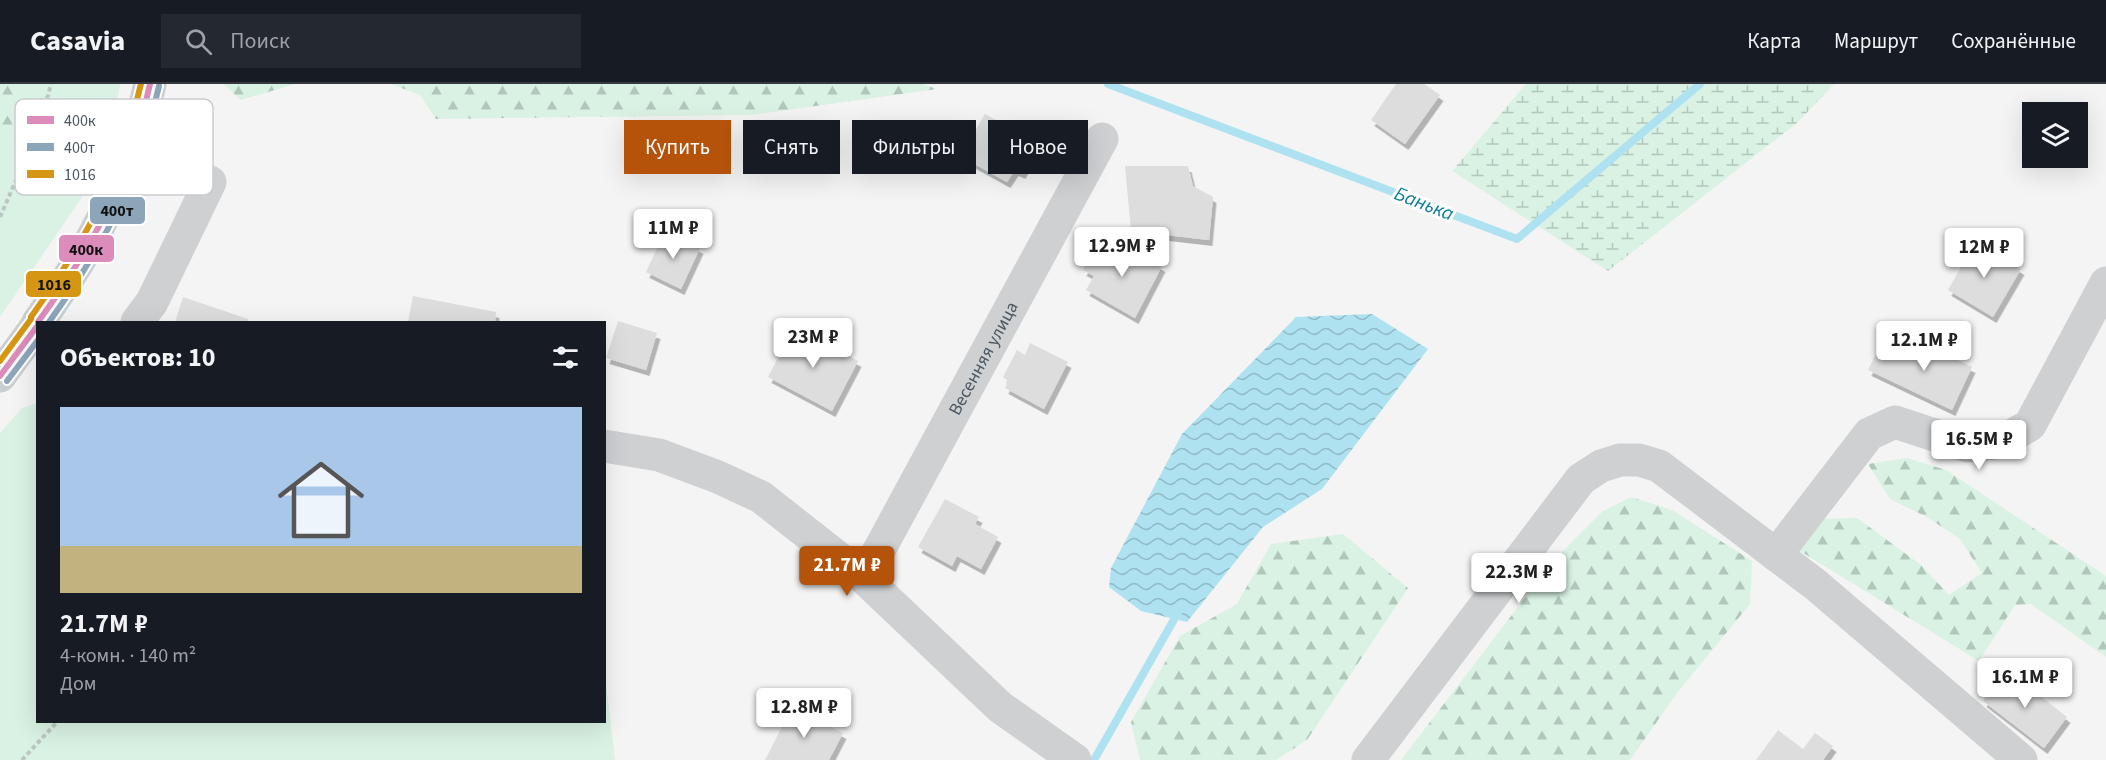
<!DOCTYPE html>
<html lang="ru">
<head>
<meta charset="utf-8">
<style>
  body { margin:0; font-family:"Source Sans 3",sans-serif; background:#242831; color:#f1f3f6; height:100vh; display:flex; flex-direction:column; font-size:22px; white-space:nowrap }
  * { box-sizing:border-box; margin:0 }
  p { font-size:20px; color:#9ea1a6 }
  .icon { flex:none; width:33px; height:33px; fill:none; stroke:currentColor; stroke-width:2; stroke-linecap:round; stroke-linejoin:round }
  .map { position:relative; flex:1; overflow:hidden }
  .details { position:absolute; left:36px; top:237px; width:570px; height:402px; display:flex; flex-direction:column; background:#171b24; border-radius:0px; box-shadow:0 6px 24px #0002 }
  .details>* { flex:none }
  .hud { position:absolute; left:624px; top:36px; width:570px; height:54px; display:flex; gap:12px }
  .fabs { position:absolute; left:2022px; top:18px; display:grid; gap:12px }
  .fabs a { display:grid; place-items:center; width:66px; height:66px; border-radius:0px; background:#171b24; box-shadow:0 6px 24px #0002; font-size:30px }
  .price { position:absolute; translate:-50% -51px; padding:0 14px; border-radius:6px; background:#fff; color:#222; font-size:20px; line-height:39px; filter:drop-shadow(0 2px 3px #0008) }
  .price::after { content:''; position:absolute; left:50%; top:36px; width:18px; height:14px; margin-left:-9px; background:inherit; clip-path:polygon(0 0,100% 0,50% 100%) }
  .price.on { background:#b45309; color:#fff }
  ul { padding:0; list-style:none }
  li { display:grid; align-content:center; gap:12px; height:318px; padding:0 24px }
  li+li { border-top:2px solid #363941 }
  li span { display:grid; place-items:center; height:186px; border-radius:0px; color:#555 }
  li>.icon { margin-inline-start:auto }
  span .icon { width:108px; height:108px; fill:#fffc; stroke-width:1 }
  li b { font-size:26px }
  h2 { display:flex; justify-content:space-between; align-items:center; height:72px; padding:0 24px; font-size:26px }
  .tag { padding:0 21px; border-radius:0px; background:#171b24; box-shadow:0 6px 24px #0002; font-size:21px; line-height:54px }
  .tag.on { background:#b45309; color:#fff }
  header { display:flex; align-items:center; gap:36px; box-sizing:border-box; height:84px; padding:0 30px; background:#171b24; border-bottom:2px solid #363941 }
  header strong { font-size:28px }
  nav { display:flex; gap:33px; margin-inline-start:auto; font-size:21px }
  .search { width:420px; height:54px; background:#242831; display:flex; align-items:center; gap:15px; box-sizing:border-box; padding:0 21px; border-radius:0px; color:#9ea1a6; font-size:22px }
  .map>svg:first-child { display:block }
  .grass { fill:#d9f2e3 }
  .forest { fill:url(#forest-firs) }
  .wetland { fill:url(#wetland-marsh) }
  .water { fill:url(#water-waves) }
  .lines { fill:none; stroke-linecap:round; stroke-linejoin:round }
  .stream { stroke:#aee2f0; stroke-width:8 }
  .building { fill:#ddddde; filter:url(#shadow) }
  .path { stroke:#bcc7c4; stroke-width:4; stroke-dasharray:4.5 3; stroke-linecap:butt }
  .minor { stroke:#ced0d2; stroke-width:33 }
  .major { stroke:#caced1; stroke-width:33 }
  .bus-1-casing { stroke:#fff; stroke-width:10 }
  .bus-2-casing { stroke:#fff; stroke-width:10 }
  .bus-3-casing { stroke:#fff; stroke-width:10 }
  .bus-1 { stroke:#db8cbb; stroke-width:6 }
  .bus-2 { stroke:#8ca5b8; stroke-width:6 }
  .bus-3 { stroke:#d49613; stroke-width:6 }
  .labels { text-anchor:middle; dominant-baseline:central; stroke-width:6; stroke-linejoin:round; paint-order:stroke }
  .street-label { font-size:18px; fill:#4a5661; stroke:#fff }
  .water-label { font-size:20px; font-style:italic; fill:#0c7c9b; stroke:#fff }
  .key { fill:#fff; stroke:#c9ccd0; stroke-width:1.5 }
  .key-label { font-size:16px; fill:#4a5661 }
  .line-badge { stroke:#fff; stroke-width:2 }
  .pale-badge-label { font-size:16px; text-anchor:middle; font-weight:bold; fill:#111 }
</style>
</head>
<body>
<header>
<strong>Casavia</strong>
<div class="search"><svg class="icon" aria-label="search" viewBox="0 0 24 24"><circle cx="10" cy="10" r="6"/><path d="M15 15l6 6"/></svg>Поиск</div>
<nav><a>Карта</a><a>Маршрут</a><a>Сохранённые</a></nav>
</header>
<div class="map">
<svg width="2106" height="676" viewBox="0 0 2106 676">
  <defs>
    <pattern id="forest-firs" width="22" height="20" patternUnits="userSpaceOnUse" patternTransform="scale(1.5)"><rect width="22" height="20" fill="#d9f2e3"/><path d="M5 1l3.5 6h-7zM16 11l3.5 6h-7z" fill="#b2c7bb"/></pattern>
    <pattern id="wetland-marsh" width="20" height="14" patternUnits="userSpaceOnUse" patternTransform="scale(1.5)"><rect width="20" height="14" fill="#d9f2e3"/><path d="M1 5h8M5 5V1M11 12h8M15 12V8" fill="none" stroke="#b2c7bb"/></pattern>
    <pattern id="water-waves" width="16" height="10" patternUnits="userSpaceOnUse" patternTransform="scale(1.5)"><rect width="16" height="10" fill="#aee2f0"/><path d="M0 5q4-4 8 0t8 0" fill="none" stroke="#90bac6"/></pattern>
    <filter id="shadow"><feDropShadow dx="3.5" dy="6" stdDeviation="0" flood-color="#0004"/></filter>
  </defs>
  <rect width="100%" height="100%" fill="#f4f4f4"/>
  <path class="grass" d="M 36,0 L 120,0 L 114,35 L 82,113 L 0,233 L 0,62 L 23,47 L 33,19 Z
    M 37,319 L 38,638 L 604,638 L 605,590 L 615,676 L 0,676 L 0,349 L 22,324 Z"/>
  <path class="forest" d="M 0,0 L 36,0 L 33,19 L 23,47 L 0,62 Z
    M 223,0 L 295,0 L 241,16 Z
    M 391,0 L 923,0 L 937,5 L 751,31 L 436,35 L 420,11 Z
    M 1907,374 L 1946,386 L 2106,492 L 2106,573 L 2031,520 L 2015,521 L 1979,577 L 1800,467 L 1803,448 L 1817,435 L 1857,434 L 1921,481 L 1949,511 L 1982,489 L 1960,455 L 1927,433 L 1890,415 L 1868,380 Z
    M 1631,413 L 1672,426 L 1752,477 L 1750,520 L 1677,609 L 1630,676 L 1401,676 L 1554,476 L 1603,427 Z
    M 1343,450 L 1408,504 L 1307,656 L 1276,676 L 1140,676 L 1131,638 L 1180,552 L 1237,520 L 1271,460 Z"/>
  <path class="wetland" d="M 1526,0 L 1834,0 L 1798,38 L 1608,187 L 1452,87 Z"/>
  <path class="water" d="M 1372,230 L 1428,265 L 1322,405 L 1263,443 L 1187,538 L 1141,527 L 1109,503 L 1111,484 L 1182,350 L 1296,233 Z"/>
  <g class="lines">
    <path class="stream" d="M 1108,0 L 1517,155 L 1700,0
      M 1094,676 L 1180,525"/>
  </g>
  <path class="building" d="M 1396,0 L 1424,0 L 1440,11 L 1405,60 L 1371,36 Z
    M 985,30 L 1000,38 L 1001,36 L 1031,55 L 1025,66 L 1032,71 L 1022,89 L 1015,86 L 1007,98 L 960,72 Z
    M 1125,82 L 1188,82 L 1193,102 L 1213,113 L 1209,156 L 1131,147 Z
    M 665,147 L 700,164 L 681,205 L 646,188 Z
    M 1113,157 L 1162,182 L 1135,234 L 1086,206 L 1094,192 L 1083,186 L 1095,165 L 1105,170 Z
    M 1975,158 L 2021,185 L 1993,233 L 1948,206 Z
    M 413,212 L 496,228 L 495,238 L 408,238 Z
    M 183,213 L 248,235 L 248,238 L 175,238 Z
    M 618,237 L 657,249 L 646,286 L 606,274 Z
    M 794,243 L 858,277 L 832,327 L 768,293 Z
    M 1913,255 L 1972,283 L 1952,326 L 1868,286 L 1880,262 L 1904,274 Z
    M 1030,259 L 1068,278 L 1044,325 L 1005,304 L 1008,297 L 1003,293 L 1017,266 L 1025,271 Z
    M 945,415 L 979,433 L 975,440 L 998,453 L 981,485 L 957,472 L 952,482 L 918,463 Z
    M 2007,586 L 2067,633 L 2044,664 L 1983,617 Z
    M 792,623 L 843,649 L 829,676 L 765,676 Z
    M 1778,646 L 1803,665 L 1815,649 L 1833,662 L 1823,676 L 1756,676 Z"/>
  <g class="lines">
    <path class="path" d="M 0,133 L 40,41 L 51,0
      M 22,676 L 57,638"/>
    <g class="minor">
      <path d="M 137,238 L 152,218 L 210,98"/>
      <path d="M 604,362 L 659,371 L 718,393 L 761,413 L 864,494 L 1000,623 L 1075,676"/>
      <path d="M 1776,471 L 1869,350 L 1895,338 L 1968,362 L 2001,358 L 2030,341 L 2106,199"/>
      <path id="s1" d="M 864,494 L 1102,55"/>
      <path d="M 1368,676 L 1581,395 L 1601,382 L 1620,376 L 1639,376 L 1659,382 L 1816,501 L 2021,676"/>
    </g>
    <path class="major" d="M 38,238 C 75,188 108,131 131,72 C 139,49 144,24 150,0
      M 0,292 L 38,240"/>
    <defs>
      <path id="bus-1" d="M 38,238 C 75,187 109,132 131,72 C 140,49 144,24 150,0
        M 0,292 L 38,241"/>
      <path id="bus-2" d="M 49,238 C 85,188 119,133 140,73 C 148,50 153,26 159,2
        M 7,297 L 38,256"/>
      <path id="bus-3" d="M 31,233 C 67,182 102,127 123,67 C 131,45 135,22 141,0
        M 0,277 L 31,235"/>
    </defs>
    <use href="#bus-1" class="bus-1-casing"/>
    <use href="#bus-2" class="bus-2-casing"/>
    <use href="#bus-3" class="bus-3-casing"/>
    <use href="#bus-1" class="bus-1"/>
    <use href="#bus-2" class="bus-2"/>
    <use href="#bus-3" class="bus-3"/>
  </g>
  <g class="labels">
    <g class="street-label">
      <text stroke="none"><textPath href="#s1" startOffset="250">Весенняя улица</textPath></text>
    </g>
    <g class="water-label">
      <text transform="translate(1424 120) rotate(21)">Банька</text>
    </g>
  </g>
  <rect x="15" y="15" width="198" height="96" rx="9" class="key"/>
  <rect x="27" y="32" width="27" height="8" fill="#db8cbb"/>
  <rect x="27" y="59" width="27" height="8" fill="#8ca5b8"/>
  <rect x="27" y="86" width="27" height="8" fill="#d49613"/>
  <g class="key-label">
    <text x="64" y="42">400к</text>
    <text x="64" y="69">400т</text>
    <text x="64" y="96">1016</text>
  </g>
  <g class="line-badge">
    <rect x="89" y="112" width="57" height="29" rx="6" fill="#8ca5b8"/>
    <rect x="58" y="150" width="57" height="29" rx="6" fill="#db8cbb"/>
    <rect x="25" y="186" width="57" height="28" rx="6" fill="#d49613"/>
  </g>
  <g class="pale-badge-label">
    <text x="117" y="132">400т</text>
    <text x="86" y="171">400к</text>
    <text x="54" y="206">1016</text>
  </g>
</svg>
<div class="fabs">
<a><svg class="icon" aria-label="layers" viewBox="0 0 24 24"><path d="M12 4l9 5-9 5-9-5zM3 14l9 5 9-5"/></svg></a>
</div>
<b class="price" style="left:673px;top:176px">11M ₽</b>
<b class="price" style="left:1122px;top:194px">12.9M ₽</b>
<b class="price" style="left:1984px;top:195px">12M ₽</b>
<b class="price" style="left:813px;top:285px">23M ₽</b>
<b class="price" style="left:1924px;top:288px">12.1M ₽</b>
<b class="price" style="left:1979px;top:387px">16.5M ₽</b>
<b class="price on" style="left:847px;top:513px">21.7M ₽</b>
<b class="price" style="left:1519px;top:520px">22.3M ₽</b>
<b class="price" style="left:2025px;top:625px">16.1M ₽</b>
<b class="price" style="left:804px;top:655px">12.8M ₽</b>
<div class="hud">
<a class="tag on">Купить</a>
<a class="tag">Снять</a>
<a class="tag">Фильтры</a>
<a class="tag">Новое</a>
</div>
<section class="details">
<h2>Объектов: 10<svg class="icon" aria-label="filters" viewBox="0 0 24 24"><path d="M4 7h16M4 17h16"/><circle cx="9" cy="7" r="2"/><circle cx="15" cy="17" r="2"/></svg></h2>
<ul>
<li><span style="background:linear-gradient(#a9c7e8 75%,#c2b280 0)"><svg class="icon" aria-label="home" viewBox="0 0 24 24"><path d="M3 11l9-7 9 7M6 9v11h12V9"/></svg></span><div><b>21.7M ₽</b><p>4-комн. · 140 m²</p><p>Дом</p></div></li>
</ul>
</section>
</div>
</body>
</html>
